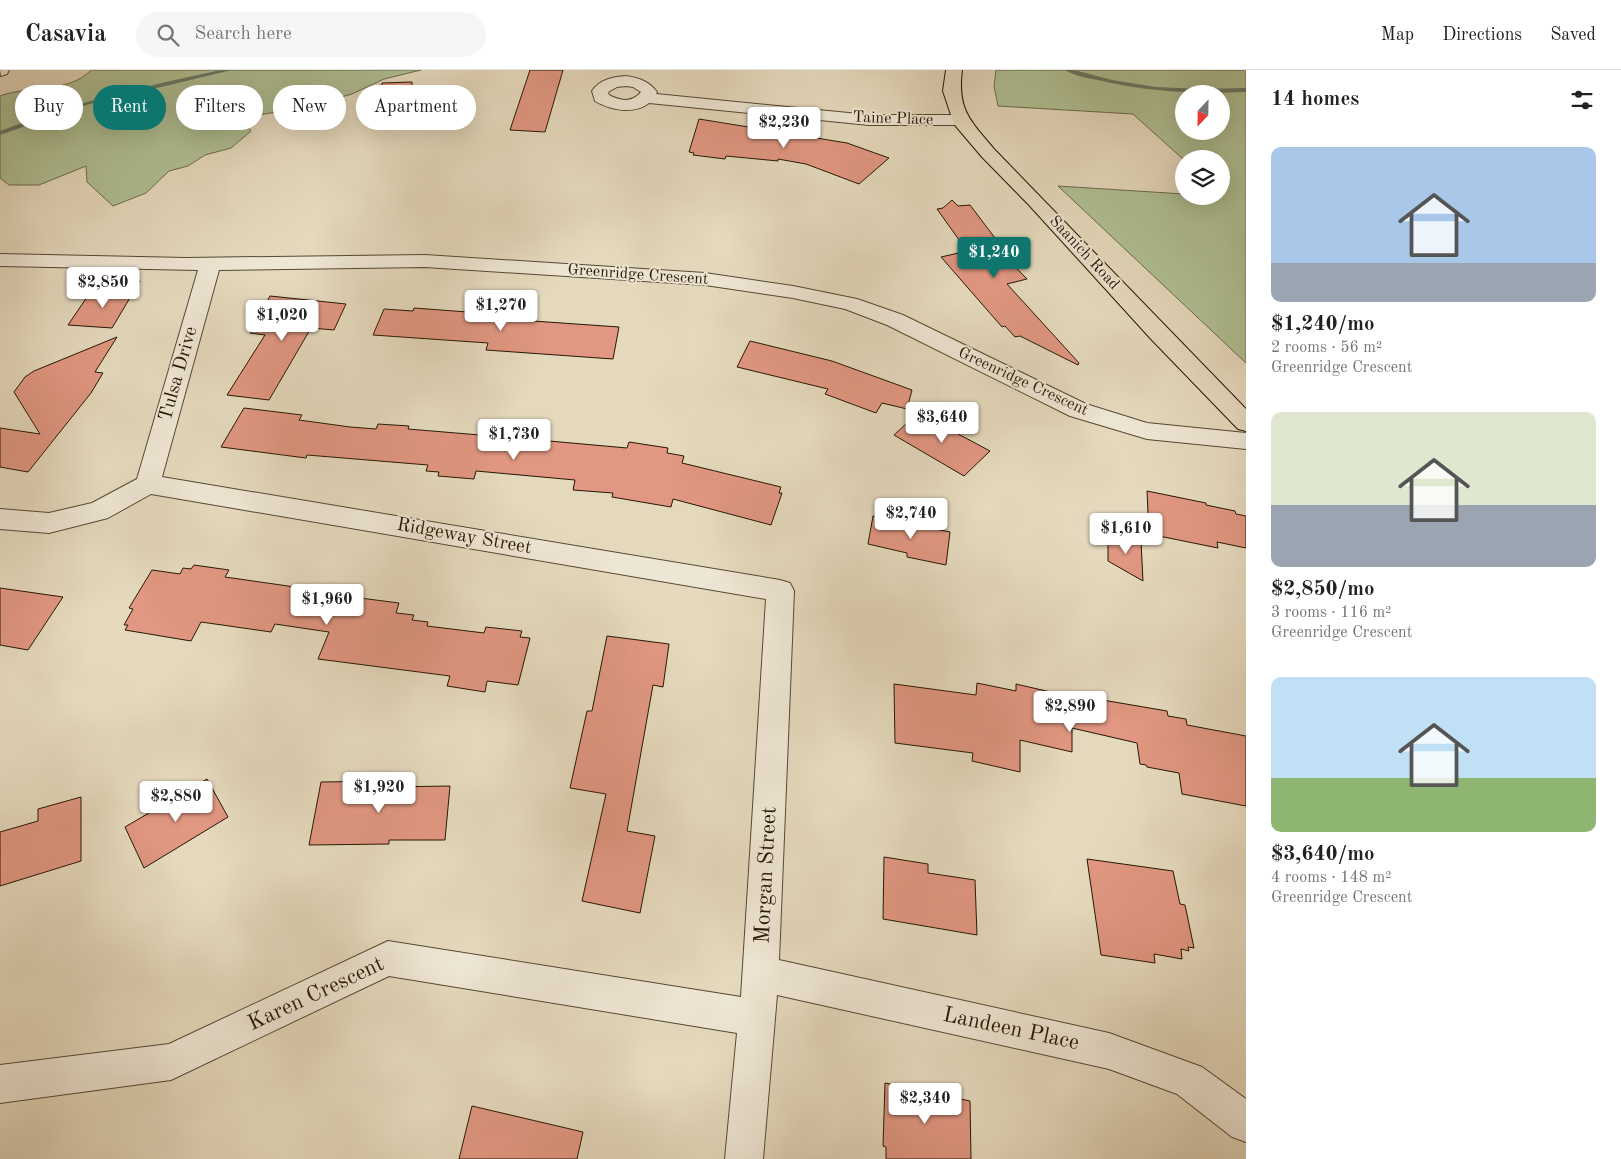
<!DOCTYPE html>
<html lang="en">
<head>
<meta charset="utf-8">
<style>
  body { margin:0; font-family:"Old Standard TT",serif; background:#f6f6f6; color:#202124; height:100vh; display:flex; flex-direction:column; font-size:19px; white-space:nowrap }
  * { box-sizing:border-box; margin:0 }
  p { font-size:16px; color:#757577 }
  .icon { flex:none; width:28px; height:28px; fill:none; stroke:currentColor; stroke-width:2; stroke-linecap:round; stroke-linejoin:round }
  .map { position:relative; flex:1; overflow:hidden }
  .details { display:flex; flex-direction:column; background:#fff; width:375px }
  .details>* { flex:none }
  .hud { position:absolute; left:15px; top:15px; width:475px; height:45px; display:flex; gap:10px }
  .needle { width:32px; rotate:202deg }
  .fabs { position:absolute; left:1175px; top:15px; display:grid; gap:10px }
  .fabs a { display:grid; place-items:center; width:55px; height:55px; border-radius:50%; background:#fff; box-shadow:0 5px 20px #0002; font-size:25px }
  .price { position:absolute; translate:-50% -42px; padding:0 11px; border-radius:5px; background:#fff; color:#222; font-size:16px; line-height:32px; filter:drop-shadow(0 1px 2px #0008) }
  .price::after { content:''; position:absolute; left:50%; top:30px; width:15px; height:11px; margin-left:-8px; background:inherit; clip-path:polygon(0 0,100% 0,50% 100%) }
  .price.active { background:#0f766e; color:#fff }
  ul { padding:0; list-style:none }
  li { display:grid; align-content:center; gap:10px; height:265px; padding:0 25px }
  li span { display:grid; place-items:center; height:155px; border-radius:10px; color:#555 }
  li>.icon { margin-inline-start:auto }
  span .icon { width:90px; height:90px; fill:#fffc; stroke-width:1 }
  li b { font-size:21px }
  h2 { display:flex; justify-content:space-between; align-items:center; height:60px; padding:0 25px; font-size:21px }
  .pill { padding:0 18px; border-radius:22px; background:#fff; box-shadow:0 5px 20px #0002; font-size:18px; line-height:45px }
  .pill.active { background:#0f766e; color:#fff }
  header { display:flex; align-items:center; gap:30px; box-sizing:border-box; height:70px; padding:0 25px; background:#fff; border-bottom:1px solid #e0e0e0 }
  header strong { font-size:24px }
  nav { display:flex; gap:28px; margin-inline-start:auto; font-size:18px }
  .search { width:350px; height:45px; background:#f6f6f6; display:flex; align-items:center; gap:12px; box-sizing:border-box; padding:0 18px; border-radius:28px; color:#757577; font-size:19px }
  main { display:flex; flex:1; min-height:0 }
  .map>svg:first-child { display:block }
  .green { fill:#b0c094; stroke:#6b6c4c; fill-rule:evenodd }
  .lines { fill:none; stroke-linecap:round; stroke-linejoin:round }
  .stream { fill:#697969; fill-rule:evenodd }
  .building { fill:#e19781; stroke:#261703 }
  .minor-casing { stroke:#564832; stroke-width:2 }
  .major-casing { stroke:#261703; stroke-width:2 }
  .minor { fill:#eee6d4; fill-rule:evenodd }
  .major { fill:#e5d9bd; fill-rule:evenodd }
  .labels { text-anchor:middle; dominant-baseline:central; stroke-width:4; stroke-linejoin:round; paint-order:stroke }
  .far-street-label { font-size:16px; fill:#261703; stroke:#eee6d4 }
  .street-label { font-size:19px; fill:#261703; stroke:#eee6d4 }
  .near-street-label { font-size:22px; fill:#261703; stroke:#eee6d4 }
</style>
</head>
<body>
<header>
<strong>Casavia</strong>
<div class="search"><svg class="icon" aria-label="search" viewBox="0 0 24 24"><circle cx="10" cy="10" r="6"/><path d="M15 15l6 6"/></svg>Search here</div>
<nav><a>Map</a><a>Directions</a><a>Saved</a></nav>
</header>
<main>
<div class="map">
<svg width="1246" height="1089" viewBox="0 0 1246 1089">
  <rect width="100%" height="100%" fill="#e5d9bd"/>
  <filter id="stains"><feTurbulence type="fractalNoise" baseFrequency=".004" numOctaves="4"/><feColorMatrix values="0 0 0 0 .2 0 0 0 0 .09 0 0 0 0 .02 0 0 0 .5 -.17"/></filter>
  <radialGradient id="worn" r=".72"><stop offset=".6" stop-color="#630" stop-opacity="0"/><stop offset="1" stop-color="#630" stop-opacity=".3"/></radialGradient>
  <path class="green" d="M 91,0 L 421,0 L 384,9 L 352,24 L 302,38 L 252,46 L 244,52 L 251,61 L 231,78 L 205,85 L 188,96 L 169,101 L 146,123 L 113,136 L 87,112 L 86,96 L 39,115 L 9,115 L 0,108 L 0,26 C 29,15 68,24 91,0 Z
    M 996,0 L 1246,0 L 1246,293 L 1058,116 L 1184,124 L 1184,126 L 1223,126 L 1221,124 L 1221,89 L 1184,90 L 1133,44 L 998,36 L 994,16 ZM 1184,24 L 1221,24 L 1221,61 L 1184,61 Z"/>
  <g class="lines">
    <path class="stream" d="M 221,0 L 232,0 L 86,35 L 0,65 L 0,61 C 72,33 146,16 221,0 Z
      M 1065,0 L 1074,0 L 1112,10 L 1156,17 L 1201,19 L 1246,18 L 1246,22 C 1196,24 1147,22 1098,10 C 1087,8 1074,6 1065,0 Z"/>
  </g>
  <path class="building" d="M 530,0 L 563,0 L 545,62 L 510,60 Z
    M 412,12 L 412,53 L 378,55 L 382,13 Z
    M 699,49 L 847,73 L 889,88 L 859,114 L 806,94 L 778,89 L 778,91 L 726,86 L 725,89 L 693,85 L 694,83 L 689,82 Z
    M 952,130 L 958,136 L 970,135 L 995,168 L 988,169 L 1027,209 L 1007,214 L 1079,293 L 1078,295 L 1020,266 L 1015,267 L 1005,256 L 1002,257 L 941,187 L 967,181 L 937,139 L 943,138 Z
    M 140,211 L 112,258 L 68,255 L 87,227 L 99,228 Z
    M 270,226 L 346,234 L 334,260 L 311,258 L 269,330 L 227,325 L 265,265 L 250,263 Z
    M 414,238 L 534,247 L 533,251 L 619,257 L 613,289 L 486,280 L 488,273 L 373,265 L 384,239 L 413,241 Z
    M 117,267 L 95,302 L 103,303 L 91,323 L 28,402 L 0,397 L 0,358 L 40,364 L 14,322 L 25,307 L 34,301 Z
    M 750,271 L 832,291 L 912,320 L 907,339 L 882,333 L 876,343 L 825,324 L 828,319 L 737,297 Z
    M 244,338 L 302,345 L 299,350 L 350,357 L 376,359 L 378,354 L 409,356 L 408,359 L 480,365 L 481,362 L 517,365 L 516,368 L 627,378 L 629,372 L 668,378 L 667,383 L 684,386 L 682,393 L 781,417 L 779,423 L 782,423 L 771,455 L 673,429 L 671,437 L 612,427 L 613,423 L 573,420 L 575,410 L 476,401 L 474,409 L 438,406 L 439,402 L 426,401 L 428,395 L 307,385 L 306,388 L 221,377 Z
    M 919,342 L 962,366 L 990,381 L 964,406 L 894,365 Z
    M 1147,421 L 1206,433 L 1206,435 L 1235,441 L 1236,444 L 1246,446 L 1246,478 L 1217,472 L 1218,478 L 1149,464 Z
    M 873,446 L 950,462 L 946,495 L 907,487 L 907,483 L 868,474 Z
    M 1108,464 L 1141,471 L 1143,511 L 1108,491 Z
    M 194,495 L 229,500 L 225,507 L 330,522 L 329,524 L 399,533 L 396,543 L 414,545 L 412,550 L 428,552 L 427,556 L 484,563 L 486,557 L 522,561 L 520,567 L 530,568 L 518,615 L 487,611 L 485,622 L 447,616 L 450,606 L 318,589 L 329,562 L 275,554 L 271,562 L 201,552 L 191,571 L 125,560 L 128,555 L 124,555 L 133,539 L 129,538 L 152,500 L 180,504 L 183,498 L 191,499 Z
    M 0,518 L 63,527 L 28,580 L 0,575 Z
    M 607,566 L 669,574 L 663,617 L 653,615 L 627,761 L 655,766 L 640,843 L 582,831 L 606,724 L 570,718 L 587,641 L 592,641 Z
    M 977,613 L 1016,621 L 1016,614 L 1085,630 L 1085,627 L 1167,641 L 1168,646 L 1186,649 L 1187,655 L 1246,666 L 1246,736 L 1182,724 L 1179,703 L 1147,697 L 1146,695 L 1140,694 L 1137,673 L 1072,658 L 1072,682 L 1020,670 L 1020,702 L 972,691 L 973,683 L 895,673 L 894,614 L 976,625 Z
    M 207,709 L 228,747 L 144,798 L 125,757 Z
    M 387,711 L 386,717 L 450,716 L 445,770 L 389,770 L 389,774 L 309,775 L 321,712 Z
    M 81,727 L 81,791 L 0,816 L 0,762 L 38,751 L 38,739 Z
    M 884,787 L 928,794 L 928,803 L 975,810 L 977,865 L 883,849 Z
    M 1087,789 L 1173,801 L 1180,834 L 1185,835 L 1194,878 L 1188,877 L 1189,881 L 1181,879 L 1182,889 L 1154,884 L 1155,893 L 1101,885 Z
    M 885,1013 L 970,1031 L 971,1089 L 886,1089 L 886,1077 L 883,1076 Z
    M 472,1036 L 583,1062 L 577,1089 L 459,1089 Z"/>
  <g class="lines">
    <defs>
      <path id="minor" d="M 0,0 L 9,0 L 7,4 L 1,6 Z
        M 626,6 C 639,8 649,11 657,22 L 656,24 L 869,45 L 960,45 L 966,46 L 969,50 L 966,54 L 960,55 L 869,55 L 649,33 C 634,45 610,40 595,31 L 592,21 C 600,9 613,7 626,6 ZM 626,16 L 633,17 L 641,22 C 632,33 620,31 609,25 L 608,22 L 617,17 Z
        M 0,184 L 186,188 L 425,185 L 705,203 L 793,216 L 857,229 L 903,245 L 1086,334 L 1147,353 L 1246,363 L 1246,379 L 1147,369 L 1070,346 L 887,255 L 845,239 L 793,228 L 705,215 L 425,197 L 219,200 L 162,407 L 780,510 L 790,513 L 794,521 L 779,890 L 1109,963 L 1202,997 L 1246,1029 L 1246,1072 L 1232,1067 L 1177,1024 L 1109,999 L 777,925 L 763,1089 L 725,1089 L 737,963 L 389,906 L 171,1010 L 0,1033 L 0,995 L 169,974 L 388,871 L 741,927 L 766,529 L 151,424 L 108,448 L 49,463 L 0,459 L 0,439 L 49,443 L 92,433 L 137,409 L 198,200 L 0,196 Z"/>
      <path id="major" d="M 946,0 L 962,0 C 957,40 970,50 994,79 L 1246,339 L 1246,361 L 1238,359 L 1151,269 L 1029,135 L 982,87 L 954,54 L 943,21 Z"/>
    </defs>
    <use href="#minor" class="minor-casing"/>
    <use href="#major" class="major-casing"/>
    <use href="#minor" class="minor"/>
    <use href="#major" class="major"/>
  </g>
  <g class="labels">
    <g class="far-street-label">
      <text transform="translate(893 49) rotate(2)">Taine Place</text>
      <text transform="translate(1084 183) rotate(47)">Saanich Road</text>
      <text transform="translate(638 205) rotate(4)">Greenridge Crescent</text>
      <text transform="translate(1023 312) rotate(25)">Greenridge Crescent</text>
    </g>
    <g class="street-label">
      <text transform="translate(179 304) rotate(-74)">Tulsa Drive</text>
      <text transform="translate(464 467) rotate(10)">Ridgeway Street</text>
    </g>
    <g class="near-street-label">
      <text transform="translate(766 805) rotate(-87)">Morgan Street</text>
      <text transform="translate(316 924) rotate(-25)">Karen Crescent</text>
      <text transform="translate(1011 959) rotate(12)">Landeen Place</text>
    </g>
  </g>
  <rect width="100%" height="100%" filter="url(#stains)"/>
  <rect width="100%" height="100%" fill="url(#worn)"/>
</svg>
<div class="fabs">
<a><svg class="needle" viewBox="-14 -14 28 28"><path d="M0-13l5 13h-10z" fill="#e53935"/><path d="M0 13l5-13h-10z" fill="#757577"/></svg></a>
<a><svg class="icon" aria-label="layers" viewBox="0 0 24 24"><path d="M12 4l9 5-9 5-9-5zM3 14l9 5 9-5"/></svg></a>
</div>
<b class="price" style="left:784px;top:79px">$2,230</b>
<b class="price active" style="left:994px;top:209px">$1,240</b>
<b class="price" style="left:103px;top:239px">$2,850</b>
<b class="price" style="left:501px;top:262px">$1,270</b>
<b class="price" style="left:282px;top:272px">$1,020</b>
<b class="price" style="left:942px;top:374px">$3,640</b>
<b class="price" style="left:514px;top:391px">$1,730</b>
<b class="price" style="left:911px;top:470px">$2,740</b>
<b class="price" style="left:1126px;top:485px">$1,610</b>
<b class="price" style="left:327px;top:556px">$1,960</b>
<b class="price" style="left:1070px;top:663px">$2,890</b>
<b class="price" style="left:379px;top:744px">$1,920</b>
<b class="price" style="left:176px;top:753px">$2,880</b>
<b class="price" style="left:925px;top:1055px">$2,340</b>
<div class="hud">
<a class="pill">Buy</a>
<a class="pill active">Rent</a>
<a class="pill">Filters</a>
<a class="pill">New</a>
<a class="pill">Apartment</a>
</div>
</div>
<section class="details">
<h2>14 homes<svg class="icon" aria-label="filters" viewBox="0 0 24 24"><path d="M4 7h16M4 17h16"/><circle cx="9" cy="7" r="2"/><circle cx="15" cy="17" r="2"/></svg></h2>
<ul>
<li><span style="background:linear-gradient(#a9c7e8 75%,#9aa5b1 0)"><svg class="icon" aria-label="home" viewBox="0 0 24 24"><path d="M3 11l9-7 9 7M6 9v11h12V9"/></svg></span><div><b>$1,240/mo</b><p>2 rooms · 56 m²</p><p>Greenridge Crescent</p></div></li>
<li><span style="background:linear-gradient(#dfe7d0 60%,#9aa5b1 0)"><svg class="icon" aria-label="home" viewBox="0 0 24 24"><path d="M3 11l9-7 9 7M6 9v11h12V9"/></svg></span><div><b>$2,850/mo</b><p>3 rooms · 116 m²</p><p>Greenridge Crescent</p></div></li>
<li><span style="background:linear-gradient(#bfe0f5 65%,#8fb573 0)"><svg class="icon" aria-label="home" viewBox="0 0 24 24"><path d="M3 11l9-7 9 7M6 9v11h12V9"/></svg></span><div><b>$3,640/mo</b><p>4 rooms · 148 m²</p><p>Greenridge Crescent</p></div></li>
</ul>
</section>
</main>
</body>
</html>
